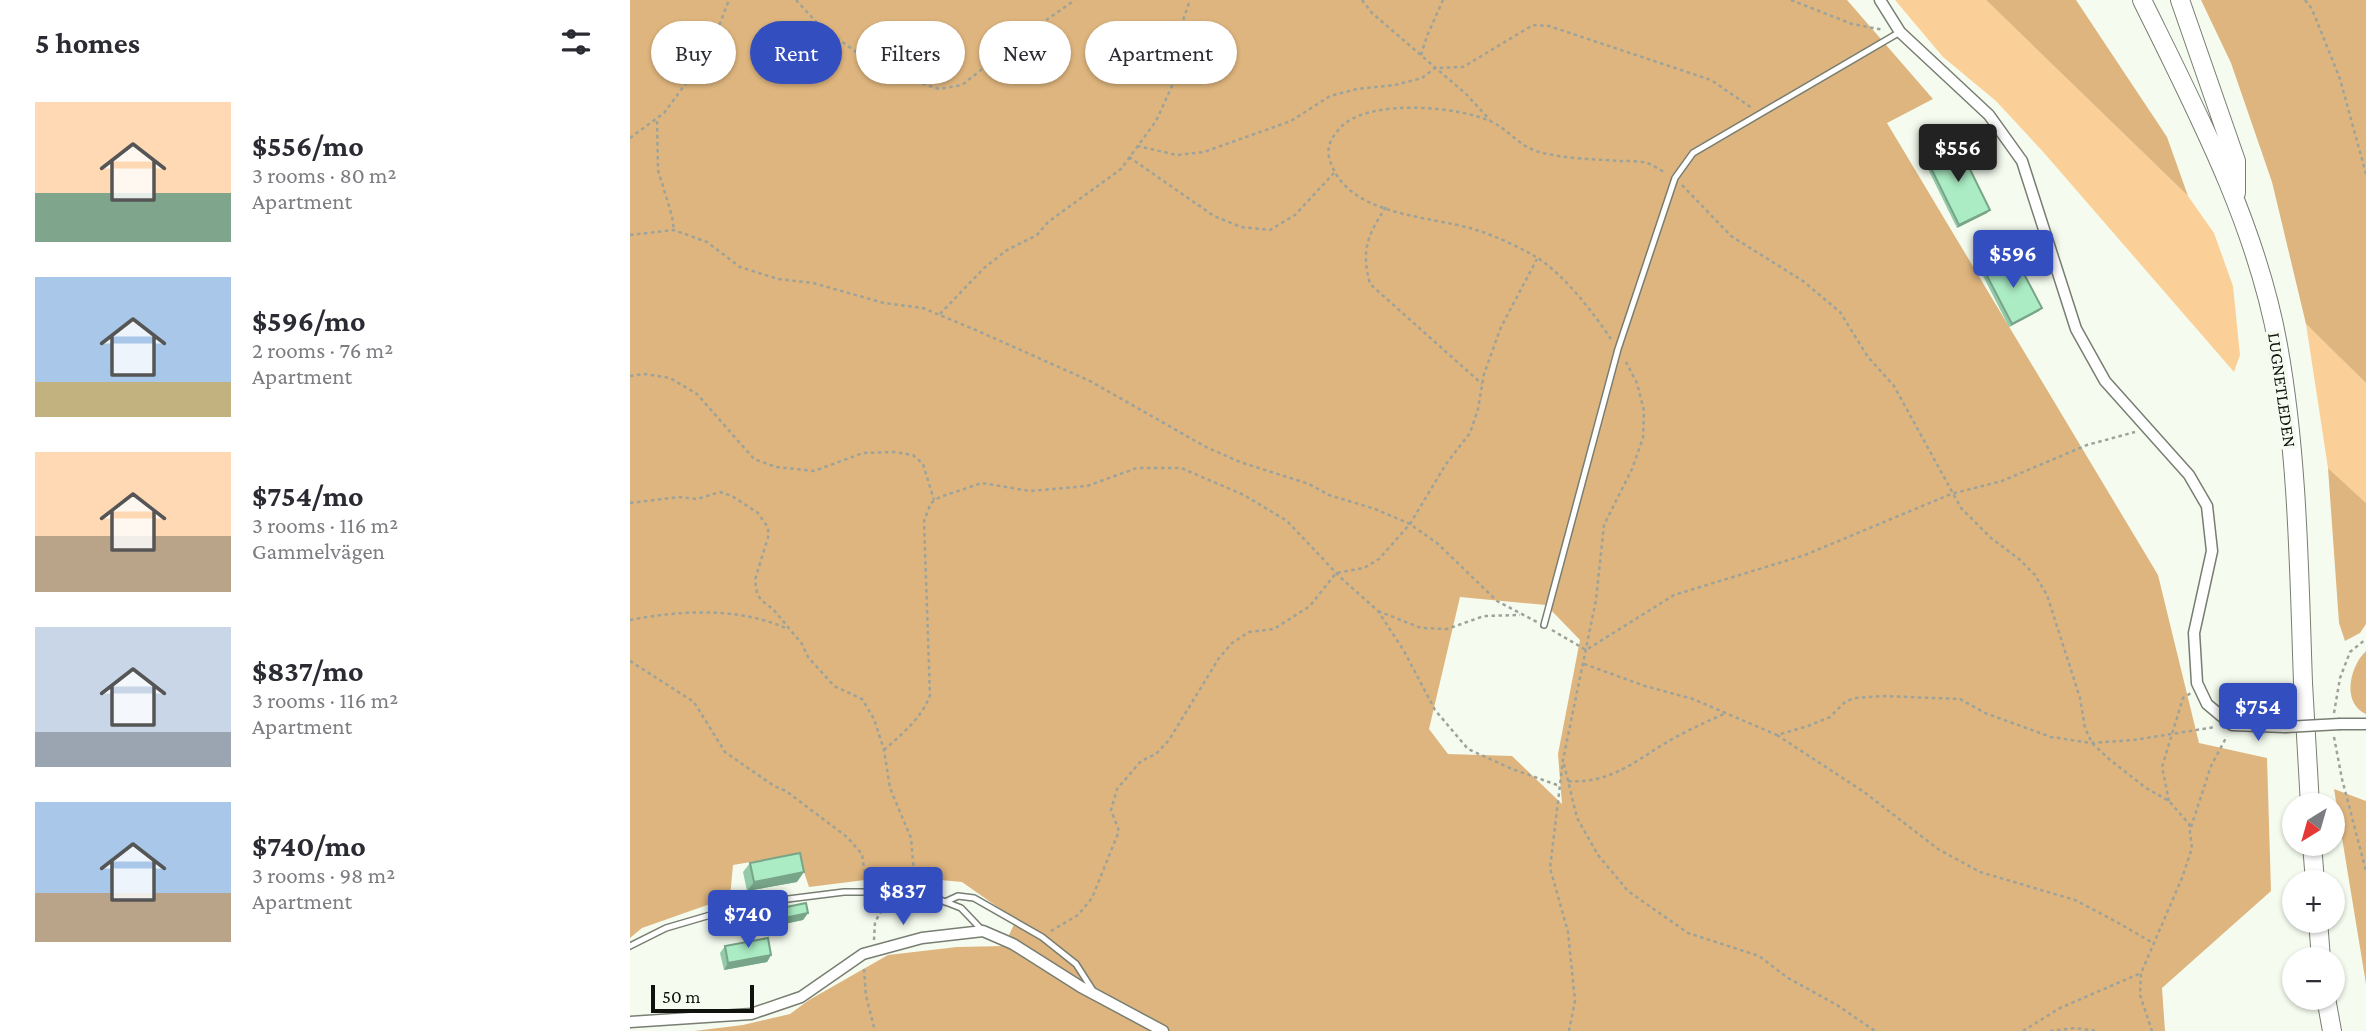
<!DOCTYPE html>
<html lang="en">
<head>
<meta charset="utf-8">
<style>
  body { margin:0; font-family:"Crimson Pro",serif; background:#f2f2f3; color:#2b2b33; height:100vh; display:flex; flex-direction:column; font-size:26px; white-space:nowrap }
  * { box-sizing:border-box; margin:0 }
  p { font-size:23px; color:#7c7c81 }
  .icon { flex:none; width:38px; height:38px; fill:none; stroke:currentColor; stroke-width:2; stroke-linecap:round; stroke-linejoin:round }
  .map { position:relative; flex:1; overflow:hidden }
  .sheet { display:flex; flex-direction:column; background:#fff; width:630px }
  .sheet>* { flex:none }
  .hud { position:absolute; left:21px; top:21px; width:665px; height:63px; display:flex; gap:14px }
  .needle { width:46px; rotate:217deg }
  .fabs { position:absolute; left:1652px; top:793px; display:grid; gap:14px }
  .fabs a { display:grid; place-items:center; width:63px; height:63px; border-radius:50%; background:#fff; box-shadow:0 2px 5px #0004; font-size:35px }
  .scale { position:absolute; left:21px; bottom:18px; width:103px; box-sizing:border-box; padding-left:7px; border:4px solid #10120e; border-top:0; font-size:19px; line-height:24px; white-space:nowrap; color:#10120e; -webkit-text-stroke:5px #f5fcef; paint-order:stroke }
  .price { position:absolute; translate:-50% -60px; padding:0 16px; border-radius:7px; background:#334ebf; color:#fff; font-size:23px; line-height:46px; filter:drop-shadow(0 2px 4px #0008) }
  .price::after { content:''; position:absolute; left:50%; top:42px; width:21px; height:16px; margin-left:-10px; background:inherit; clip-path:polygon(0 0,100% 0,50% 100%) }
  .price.selected { background:#222; color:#fff }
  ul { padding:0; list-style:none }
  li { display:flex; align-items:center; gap:21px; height:175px; padding:0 35px }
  li span { display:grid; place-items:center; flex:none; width:196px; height:140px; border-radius:0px; color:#555 }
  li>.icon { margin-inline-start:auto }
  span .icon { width:84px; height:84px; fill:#fffc; stroke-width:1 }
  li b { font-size:30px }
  h2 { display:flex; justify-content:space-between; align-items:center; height:84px; padding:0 35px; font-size:30px }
  .pill { padding:0 24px; border-radius:32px; background:#fff; box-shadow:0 2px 5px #0004; font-size:24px; line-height:63px }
  .pill.selected { background:#334ebf; color:#fff }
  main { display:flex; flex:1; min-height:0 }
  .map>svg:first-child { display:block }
  .green { fill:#fad098 }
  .forest { fill:#deb57e; fill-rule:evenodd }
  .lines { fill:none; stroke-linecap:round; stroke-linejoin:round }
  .service-casing { stroke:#787e72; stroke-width:8 }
  .minor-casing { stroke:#787e72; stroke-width:13 }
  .trunk-casing { stroke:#787e72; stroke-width:20 }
  .path { stroke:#9ea39a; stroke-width:2.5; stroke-dasharray:3.5 3.5; stroke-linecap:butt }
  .service { stroke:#fff; stroke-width:5 }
  .minor { stroke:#fff; stroke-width:10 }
  .trunk { stroke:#fff; stroke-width:18 }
  .minor-bridge-casing { stroke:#787e72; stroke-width:13; stroke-linecap:butt }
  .minor-bridge { stroke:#fff; stroke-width:10 }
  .wall { fill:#93cba9 }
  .shaded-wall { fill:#78a589 }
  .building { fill:#abecc4; stroke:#78a589; stroke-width:2 }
  .labels { text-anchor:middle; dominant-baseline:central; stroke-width:7; stroke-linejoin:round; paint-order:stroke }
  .street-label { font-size:18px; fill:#10120e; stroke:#f5fcef }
</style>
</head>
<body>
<main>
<section class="sheet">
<h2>5 homes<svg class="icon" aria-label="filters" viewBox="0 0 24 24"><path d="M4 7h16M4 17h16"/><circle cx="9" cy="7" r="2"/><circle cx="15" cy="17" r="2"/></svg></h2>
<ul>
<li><span style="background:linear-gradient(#ffd9b3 65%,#7fa58c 0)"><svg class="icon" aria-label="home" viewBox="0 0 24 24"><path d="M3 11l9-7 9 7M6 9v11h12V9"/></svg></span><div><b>$556/mo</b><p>3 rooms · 80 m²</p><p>Apartment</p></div></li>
<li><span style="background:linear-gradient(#a9c7e8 75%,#c2b280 0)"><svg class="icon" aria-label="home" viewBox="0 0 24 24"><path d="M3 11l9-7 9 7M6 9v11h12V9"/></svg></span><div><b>$596/mo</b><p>2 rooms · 76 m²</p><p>Apartment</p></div></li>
<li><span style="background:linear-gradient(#ffd9b3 60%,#b9a48a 0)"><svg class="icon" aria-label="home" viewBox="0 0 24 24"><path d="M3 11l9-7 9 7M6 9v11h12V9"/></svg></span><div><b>$754/mo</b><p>3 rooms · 116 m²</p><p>Gammelvägen</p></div></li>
<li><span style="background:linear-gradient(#c9d6e8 75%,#9aa5b1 0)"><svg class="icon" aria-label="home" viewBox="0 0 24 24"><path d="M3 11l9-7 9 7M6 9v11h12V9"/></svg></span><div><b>$837/mo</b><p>3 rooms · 116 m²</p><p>Apartment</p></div></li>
<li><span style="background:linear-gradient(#a9c7e8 65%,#b9a48a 0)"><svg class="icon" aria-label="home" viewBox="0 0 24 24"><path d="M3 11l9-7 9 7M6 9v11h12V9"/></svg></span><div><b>$740/mo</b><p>3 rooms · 98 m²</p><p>Apartment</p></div></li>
</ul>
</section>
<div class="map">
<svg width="1736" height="1031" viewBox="0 0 1736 1031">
  <rect width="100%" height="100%" fill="#f5fcef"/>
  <path class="green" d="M 1265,0 L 1356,0 L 1558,196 L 1584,233 L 1603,286 L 1610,355 L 1604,372 L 1415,154 L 1366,101 L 1313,57 Z
    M 1676,324 L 1736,383 L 1736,503 L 1698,468 Z"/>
  <path class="forest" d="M 0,0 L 1217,0 L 1303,99 L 1257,123 L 1528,575 L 1569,743 L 1637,758 L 1641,891 L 1532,988 L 1535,1031 L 64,1031 L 113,1025 L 160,1014 L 179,1000 L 258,955 L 327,947 L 374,946 L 386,920 L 332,882 L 267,876 L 179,887 L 168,854 L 103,865 L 100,897 L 12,928 L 0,938 ZM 830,597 L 916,605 L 950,640 L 928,754 L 932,804 L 882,756 L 818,754 L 799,729 Z
    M 1356,0 L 1446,0 L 1537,137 L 1558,196 Z
    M 1571,0 L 1736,0 L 1736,383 L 1676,324 L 1642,182 L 1601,63 Z
    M 1698,468 L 1736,503 L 1736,624 L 1730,633 L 1715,641 L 1709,623 Z
    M 1736,651 L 1736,714 C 1711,703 1720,666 1736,651 Z
    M 1704,789 L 1736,801 L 1736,984 Z"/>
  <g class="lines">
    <defs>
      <path id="service" d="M 914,625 L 988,349 L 1045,178 L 1063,153 L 1270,32
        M 315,902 L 328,896 L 344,898 L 412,937 L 446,964 L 462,989
        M 0,946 L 36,928 L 118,904 L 214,892 L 237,892 L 257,901 L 279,894 L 308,899 L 331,908 L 353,931"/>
      <path id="minor" d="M 1250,0 L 1270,32 L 1359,115 L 1392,161 L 1446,329 L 1475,381 L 1559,475 L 1577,506 L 1582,551 L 1564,633 L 1567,683 L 1577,704 L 1602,725 L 1655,727
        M 1710,724 L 1736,724
        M 0,1022 L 121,1014 L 171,997 L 233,954 L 292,938 L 353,931 L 383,944 L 451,987 L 533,1031"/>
      <path id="trunk" d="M 1512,0 C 1566,110 1626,223 1648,345 C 1668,456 1669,570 1673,683 C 1675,724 1678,764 1680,805
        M 1550,0 L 1606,161 L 1606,193
        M 1682,844 L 1685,882
        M 1688,920 L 1691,959
        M 1696,998 L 1702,1031"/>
    </defs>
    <use href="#service" class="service-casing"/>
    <use href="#minor" class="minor-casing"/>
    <use href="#trunk" class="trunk-casing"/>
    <path class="path" d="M 166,0 L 190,26 L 253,71 L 309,89 L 332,85 L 395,35 L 445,0
      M 732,0 L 742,13 L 836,94 L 860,120
      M 1161,0 L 1222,24 L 1254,30
      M 1675,0 L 1682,9 L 1710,79 L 1736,174
      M 791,55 L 797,36 L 813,0
      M 27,121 L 28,170 L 42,216 L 44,230
      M 0,138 L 34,113 L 79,52 L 99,0
      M 507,146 L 547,155 L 574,152 L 661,121 L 700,96 L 727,89 L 765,85 L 792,78 L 805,68 L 833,67 L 903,25 L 919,26 L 1081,80 L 1122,108
      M 499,157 L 584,216 L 611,227 L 640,230 L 665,215 L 704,173
      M 1052,185 L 1101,236 L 1173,281 L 1210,312 L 1238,357 L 1264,386 L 1331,508 L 1361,538 L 1389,559 L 1405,575 L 1417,595 L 1450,698 L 1455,728 L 1462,743 L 1479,759 L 1516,788 L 1539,801 L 1559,824 L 1562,848 L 1552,878 L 1511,973 L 1510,995 L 1522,1031
      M 756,207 C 737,236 731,250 740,284 L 852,384
      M 0,235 L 44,230 L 77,242 L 110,267 L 148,279 L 183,283 L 254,303 L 293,308 L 348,331 L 460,381 L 576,447 L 610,462 L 679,484 L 699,495 L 745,509 L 780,524 L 807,543 L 867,601 L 907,622
      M 310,314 L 354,268 L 377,250 L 407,235 L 418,222 L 491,169 L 526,121 L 542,86 L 548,35 L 560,0
      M 981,339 C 962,311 931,270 901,254 C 883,244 863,235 843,229 C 796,215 714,216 699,157 C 696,144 705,133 713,125 C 742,99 829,106 862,122 C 877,129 890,146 906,151 C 932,159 963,159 991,161 C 999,161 1009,161 1017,163 C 1023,165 1030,170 1036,173
      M 0,376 L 15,374 L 40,378 L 67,394 L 124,459 L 146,467 L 184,471 L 233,453 L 264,452 L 283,455 L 293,464 L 304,500
      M 0,503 L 49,497 L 67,499 L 90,492 L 102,496 L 128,513 L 137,526 L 139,534 L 125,580 L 127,593 L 131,600 L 143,609 L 172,644 L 178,657 L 204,686 L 232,699 L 244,719 L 254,750 L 260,788 L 281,838 L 285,885
      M 748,611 L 791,628 L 817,629 L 854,616 L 890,615
      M 0,620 C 52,610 109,607 158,629
      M 922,630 L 956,650 L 1044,595 L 1175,555 L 1321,494 L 1372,481 L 1457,445 L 1505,432
      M 0,661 L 64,702 L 95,752 L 144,786 L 156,791 L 217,837 L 232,854 L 236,882
      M 954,664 L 1015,686 L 1063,699 L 1147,735 L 1178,726 L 1200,717 L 1216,701 L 1226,698 L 1252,696 L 1330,699 L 1355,713 L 1421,737 L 1462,743 L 1504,740 L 1585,727
      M 1704,713 L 1710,678 L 1720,652 L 1736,639
      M 1147,735 L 1234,792 L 1308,849 L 1350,872 L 1445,900 L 1485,921 L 1523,943
      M 1704,737 L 1712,779 L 1736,871
      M 254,750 C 272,734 292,718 300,695 L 294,521 L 301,503 L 310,497 L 352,483 L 400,491 L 457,486 L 507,468 L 551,468 L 614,495 L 657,521 L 710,577 L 748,611 L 774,651 L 805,710 L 838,749 L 882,769 L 930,786
      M 934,764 L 947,818 L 968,855 L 998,891 L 1058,933 L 1129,956 L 1158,978 L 1207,1005 L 1245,1031
      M 938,781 C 979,784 1004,762 1037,742 C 1056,731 1076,722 1096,713
      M 1539,801 L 1532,767 L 1553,698 L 1561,693
      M 1561,827 L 1581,766 L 1597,736
      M 421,931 L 448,915 L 462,898 L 489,831 L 481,810 L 487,789 L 511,761 L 526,754 L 539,740 L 589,658 L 602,643 L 619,632 L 644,629 L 680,606 L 706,573 L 734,568 L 749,559 L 780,524 L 816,464 L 840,433 L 848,409 L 854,374 L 871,327 L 907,259
      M 244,940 L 245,922 L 252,910
      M 234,969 L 236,996 L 245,1031
      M 939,1031 L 945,1001 L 938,932 L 920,868 L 933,760 L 966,600 L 974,525 L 1002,469 L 1013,438 L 1014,411 L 1007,383 L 996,362
      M 1393,1031 L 1430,1008 L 1511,973
      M 1420,1031 L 1445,1028 L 1468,1031"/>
    <use href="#service" class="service"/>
    <use href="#minor" class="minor"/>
    <use href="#trunk" class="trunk"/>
    <defs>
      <path id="minor-bridge" d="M 1655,727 L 1710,724"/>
    </defs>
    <use href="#minor-bridge" class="minor-bridge-casing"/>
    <use href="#minor-bridge" class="minor-bridge"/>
  </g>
  <path class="wall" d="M 1296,158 L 1357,213 L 1327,228 L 1294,161 Z
    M 1355,272 L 1409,311 L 1379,327 L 1353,276 Z
    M 120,863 L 167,882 L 117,891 L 113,872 Z
    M 142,910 L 178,913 L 173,920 L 140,927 L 138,916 Z
    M 95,946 L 141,955 L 137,962 L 94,970 L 90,953 Z"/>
  <path class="shaded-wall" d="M 1360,210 L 1357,213 L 1327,228 L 1329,225 Z
    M 1412,308 L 1409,311 L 1379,327 L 1382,324 Z
    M 174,872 L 167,882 L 117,891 L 124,882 Z
    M 178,913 L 173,920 L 140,927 L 145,920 Z
    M 141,955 L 137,962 L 94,970 L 98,963 Z"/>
  <path class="building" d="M 1327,143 L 1360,210 L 1329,225 L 1296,158 Z
    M 1385,257 L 1412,308 L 1382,324 L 1355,272 Z
    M 170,853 L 174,872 L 124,882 L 120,863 Z
    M 176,903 L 178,913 L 145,920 L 142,910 Z
    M 138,938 L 141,955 L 98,963 L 95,946 Z"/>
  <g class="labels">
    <g class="street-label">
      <text transform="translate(1652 390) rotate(82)">LUGNETLEDEN</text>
    </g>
  </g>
</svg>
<div class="fabs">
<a><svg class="needle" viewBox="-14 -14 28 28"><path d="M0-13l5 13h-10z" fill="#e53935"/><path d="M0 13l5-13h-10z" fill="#7c7c81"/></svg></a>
<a>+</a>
<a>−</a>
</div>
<div class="scale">50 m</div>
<b class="price selected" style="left:1328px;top:184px">$556</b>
<b class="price" style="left:1383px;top:290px">$596</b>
<b class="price" style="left:1628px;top:743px">$754</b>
<b class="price" style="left:273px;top:927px">$837</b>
<b class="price" style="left:118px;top:950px">$740</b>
<div class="hud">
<a class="pill">Buy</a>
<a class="pill selected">Rent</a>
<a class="pill">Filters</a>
<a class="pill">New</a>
<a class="pill">Apartment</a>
</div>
</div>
</main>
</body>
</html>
